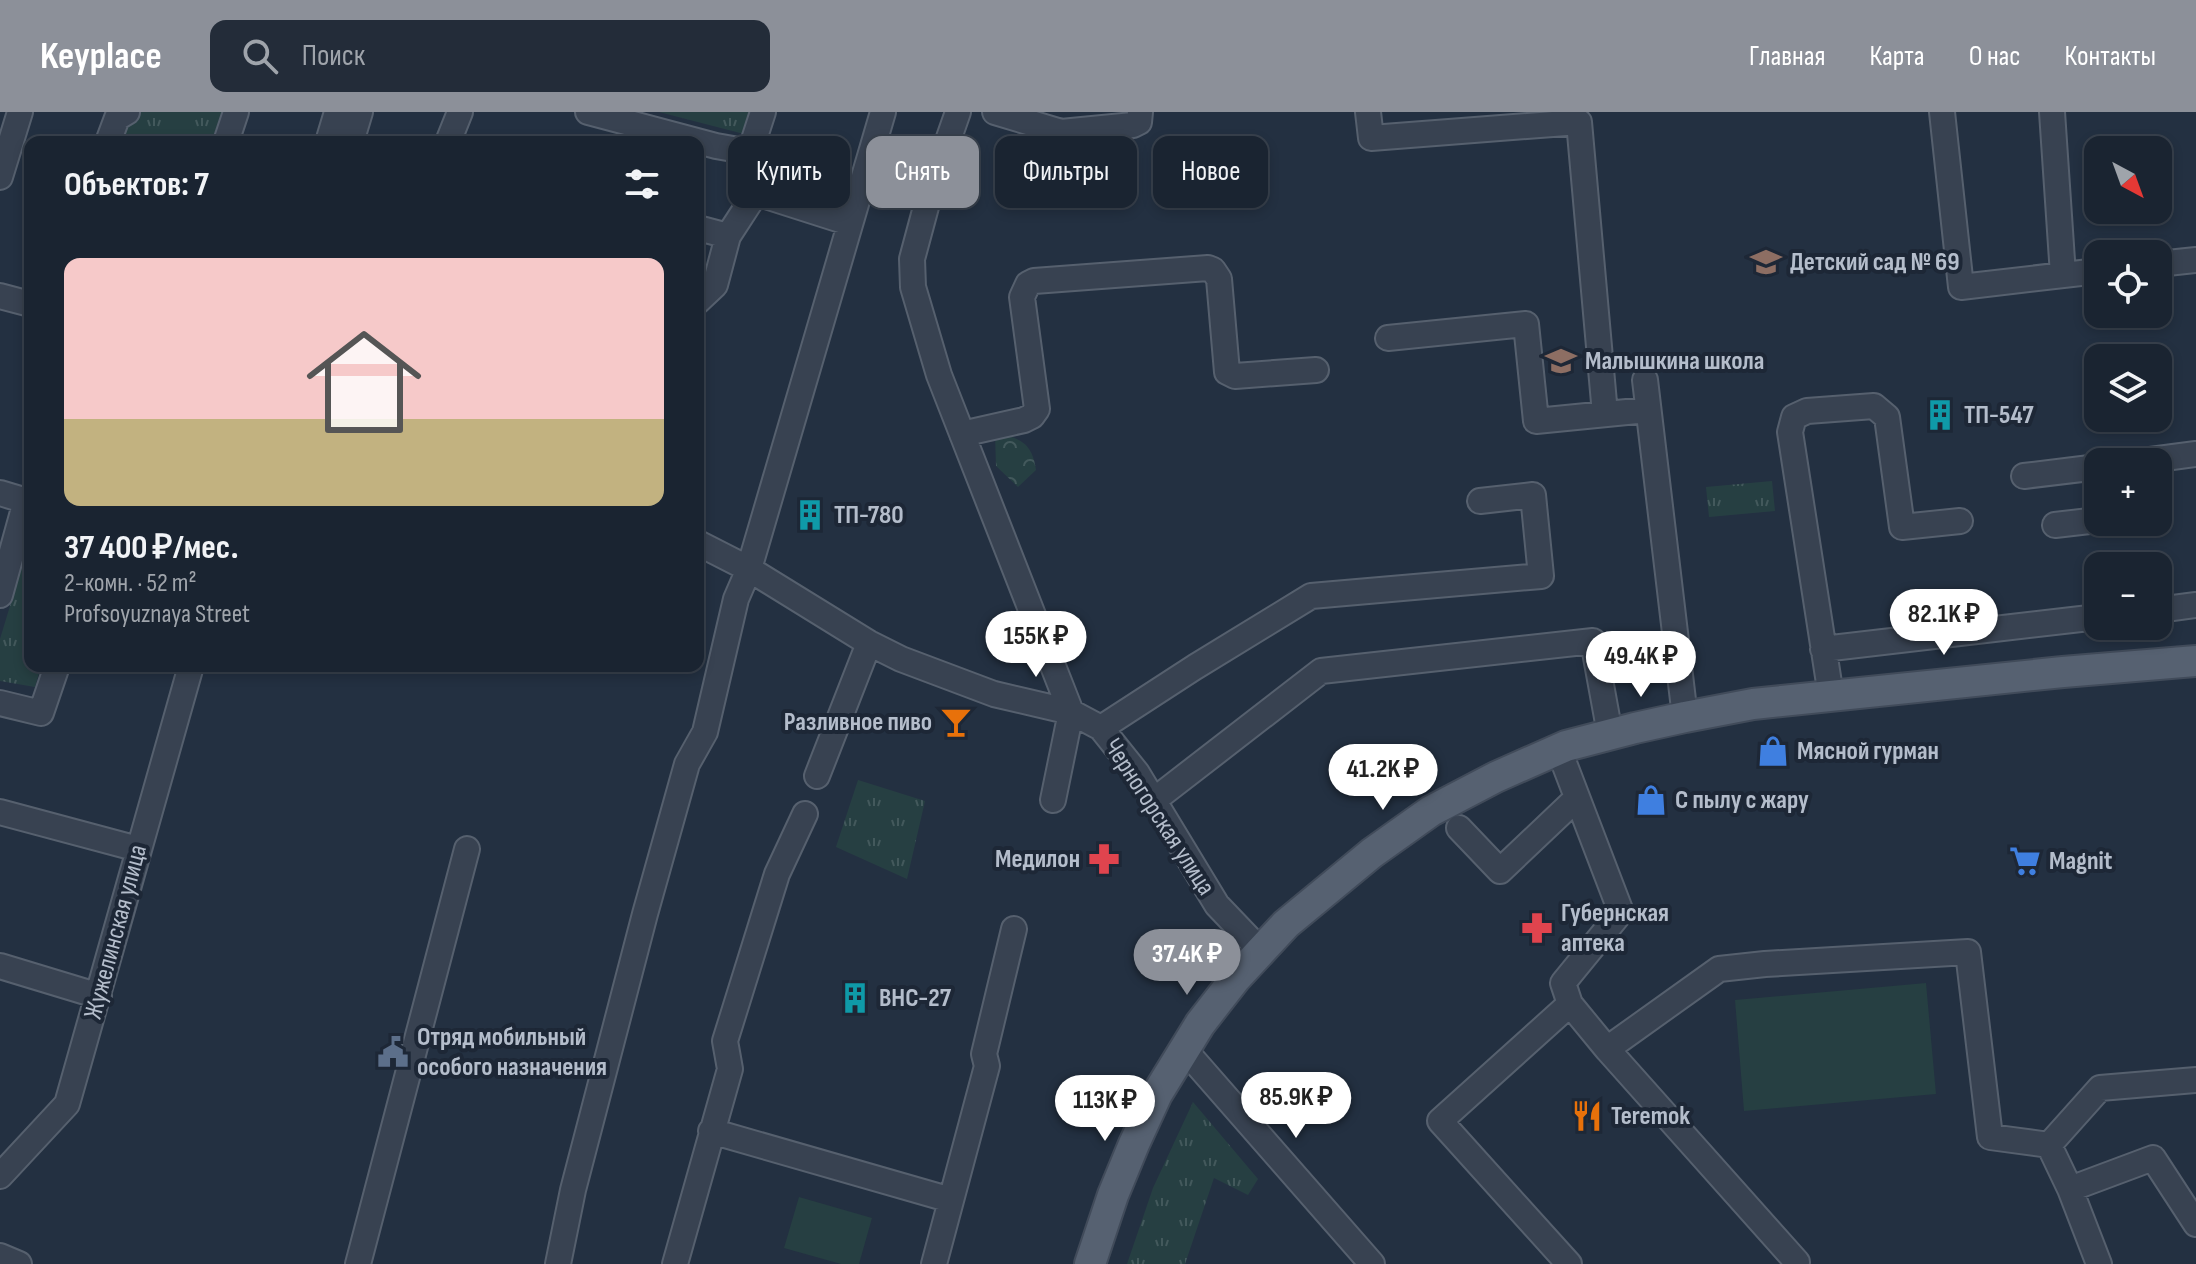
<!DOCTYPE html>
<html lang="ru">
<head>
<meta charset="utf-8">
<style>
  body { margin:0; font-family:"Sofia Sans Condensed",sans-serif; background:#232c39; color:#f1f3f6; height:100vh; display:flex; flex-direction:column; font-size:30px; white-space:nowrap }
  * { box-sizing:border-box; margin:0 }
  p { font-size:26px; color:#9fa4ab }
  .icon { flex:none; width:44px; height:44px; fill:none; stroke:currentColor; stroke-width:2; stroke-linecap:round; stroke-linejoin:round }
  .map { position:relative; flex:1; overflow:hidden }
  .side { position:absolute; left:24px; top:24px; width:680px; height:536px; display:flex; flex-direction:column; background:#1a2431; border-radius:16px; box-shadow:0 4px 12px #0003,0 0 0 2px #38414d }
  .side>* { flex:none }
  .guide { position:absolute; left:728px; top:24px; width:760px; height:72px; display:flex; gap:16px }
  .needle { width:52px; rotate:139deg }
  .fabs { position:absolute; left:2084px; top:24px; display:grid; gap:16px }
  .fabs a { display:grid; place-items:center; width:88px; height:88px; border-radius:16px; background:#1a2431; box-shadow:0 4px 12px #0003,0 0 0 2px #38414d; font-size:40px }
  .price { position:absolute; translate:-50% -68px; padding:0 18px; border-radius:28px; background:#fff; color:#222; font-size:26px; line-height:52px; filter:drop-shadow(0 2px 4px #0008) }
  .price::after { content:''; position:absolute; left:50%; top:48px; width:24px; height:18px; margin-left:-12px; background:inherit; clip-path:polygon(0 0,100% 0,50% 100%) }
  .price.on { background:#8c9099; color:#fff }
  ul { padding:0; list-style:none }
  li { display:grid; align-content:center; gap:16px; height:424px; padding:0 40px }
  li+li { border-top:2px solid #38414d }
  li span { display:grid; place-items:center; height:248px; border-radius:16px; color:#555 }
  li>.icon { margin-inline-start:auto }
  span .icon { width:144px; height:144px; fill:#fffc; stroke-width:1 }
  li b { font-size:34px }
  h2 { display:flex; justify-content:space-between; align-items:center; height:96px; padding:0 40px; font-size:34px }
  .chip { padding:0 28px; border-radius:16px; background:#1a2431; box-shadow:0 4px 12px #0003,0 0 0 2px #38414d; font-size:28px; line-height:72px }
  .chip.on { background:#8c9099; color:#fff }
  header { display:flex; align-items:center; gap:48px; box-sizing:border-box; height:112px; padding:0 40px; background:#8c9099; color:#fff }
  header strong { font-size:38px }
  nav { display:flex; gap:44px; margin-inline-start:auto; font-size:28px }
  .search { width:560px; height:72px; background:#232c39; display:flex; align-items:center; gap:20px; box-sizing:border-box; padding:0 28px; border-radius:16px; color:#9fa4ab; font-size:30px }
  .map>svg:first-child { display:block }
  .grass { fill:url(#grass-tufts) }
  .forest { fill:url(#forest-crowns) }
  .pitch { fill:#263f42 }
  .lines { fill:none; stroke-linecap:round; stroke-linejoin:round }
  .minor-casing { stroke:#56606e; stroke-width:28 }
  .major-casing { stroke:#414b5a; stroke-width:34 }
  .minor { stroke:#384251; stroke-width:24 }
  .major { stroke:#566171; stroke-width:30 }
  .labels { text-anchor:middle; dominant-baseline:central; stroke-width:8; stroke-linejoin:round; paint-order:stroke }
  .poi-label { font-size:26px; font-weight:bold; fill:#b4bdcb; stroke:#1d2736; text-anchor:start }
  .street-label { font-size:26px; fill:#b4bdcb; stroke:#1d2736 }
</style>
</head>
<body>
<header>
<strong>Keyplace</strong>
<div class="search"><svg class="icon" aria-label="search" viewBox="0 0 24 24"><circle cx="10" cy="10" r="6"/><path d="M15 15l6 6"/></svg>Поиск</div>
<nav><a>Главная</a><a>Карта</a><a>О нас</a><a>Контакты</a></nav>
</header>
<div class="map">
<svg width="2196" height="1152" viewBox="0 0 2196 1152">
  <defs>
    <pattern id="grass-tufts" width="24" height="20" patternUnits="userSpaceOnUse" patternTransform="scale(2)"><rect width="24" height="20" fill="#263f42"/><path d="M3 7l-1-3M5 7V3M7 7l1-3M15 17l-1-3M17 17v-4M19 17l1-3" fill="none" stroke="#43595c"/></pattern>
    <pattern id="forest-crowns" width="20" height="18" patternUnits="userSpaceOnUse" patternTransform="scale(2)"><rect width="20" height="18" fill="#263f42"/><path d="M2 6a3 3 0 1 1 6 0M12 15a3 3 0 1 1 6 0" fill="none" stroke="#43595c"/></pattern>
  </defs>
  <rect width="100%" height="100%" fill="#233041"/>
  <path class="grass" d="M 133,0 L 222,0 L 211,30 L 111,30 Z
    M 659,0 L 757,0 L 744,22 Z
    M 1772,369 L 1775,399 L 1709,405 L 1706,375 Z
    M 30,428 L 30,554 L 41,554 L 35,575 L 0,569 L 0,527 Z
    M 858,668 L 925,689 L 907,767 L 836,735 Z
    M 1193,990 L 1258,1067 L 1248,1083 L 1214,1066 L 1185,1152 L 1127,1152 L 1153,1076 Z"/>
  <path class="forest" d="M 995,321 C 1021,326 1032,331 1036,358 L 1018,375 L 996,354 Z"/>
  <path class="pitch" d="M 1926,871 L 1936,982 L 1744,999 L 1735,888 Z
    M 799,1085 L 872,1106 L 859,1152 L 841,1152 L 784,1136 Z"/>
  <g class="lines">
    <defs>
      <path id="minor" d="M 588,0 L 716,34 L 750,40 L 763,0
        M 958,0 L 930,80 L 912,147 L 913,175 L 939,263 L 1071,600 L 1053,688
        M 995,0 L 1061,20 L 1133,13 L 1139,10 L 1140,0
        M 1368,0 L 1371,26 L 1579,10 L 1605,302
        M 1942,0 L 1961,175 L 2098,159
        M 2052,0 L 2063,163
        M 108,30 L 117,6 L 127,0
        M 226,30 L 236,0
        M 328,30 L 337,0
        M 351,30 L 360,0
        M 448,30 L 460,0
        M 0,65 L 20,0
        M 756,81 L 850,111
        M 698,116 L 728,124
        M 2158,152 L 2196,148
        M 0,184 L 30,192
        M 698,189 L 715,173 L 728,124 L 756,81 L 750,40
        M 1388,226 L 1526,212 L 1536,309 L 1647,298
        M 1645,268 L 1685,605
        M 962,322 L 1024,308 L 1032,304 L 1037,297 L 1022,185 L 1028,172 L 1034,169 L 1208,156 L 1213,158 L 1219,167 L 1227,260 L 1235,264 L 1316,258
        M 2135,350 L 2196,342
        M 2024,364 L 2098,355
        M 0,381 L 30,390
        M 2055,413 L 2098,408
        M 698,431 L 749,457 L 869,531 L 901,547 L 994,582 L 1071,600 L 1101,616 L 1137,661 L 1217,793 L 1260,838
        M 0,483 L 26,389
        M 2158,498 L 2196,493
        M 1823,537 L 2098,505
        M 1831,584 L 1790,320 L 1794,305 L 1807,299 L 1874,294 L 1887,305 L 1902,415 L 1960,409
        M 0,591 L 41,601 L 57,554
        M 1101,616 L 1195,555 L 1311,484 L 1541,464 L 1533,383 L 1480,389
        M 1559,638 L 1621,800 L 1563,871 L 1570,892 L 1607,937 L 1719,857 L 1765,852 L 1968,840 L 1990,1025 L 2049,1033
        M 817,664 L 869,531
        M 1153,689 L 1321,559 L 1593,529 L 1610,622
        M 0,700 L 138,737
        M 1459,716 L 1500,759 L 1577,686
        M 0,854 L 99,884
        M 1183,936 L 1372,1152
        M 1607,937 L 1797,1150 L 1795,1152
        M 711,1019 L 951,1088
        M 0,1064 L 67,992 L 191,554
        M 2070,1077 L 2153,1046 L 2196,1112
        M 0,1144 L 19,1152
        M 358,1152 L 467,737
        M 558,1152 L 573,1078 L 645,802 L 687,652 L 705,620 L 736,487 L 749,457 L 883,0
        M 675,1152 L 730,957 L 725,929 L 777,762 L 805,702
        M 934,1152 L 987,954 L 984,942 L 1014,817
        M 1569,1152 L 1440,1009 L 1570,892
        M 2099,1152 L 2070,1077 L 2049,1033 L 2100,976 L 2196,968"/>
      <path id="major" d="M 1090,1152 L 1113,1083 L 1134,1032 L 1157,982 L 1200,912 L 1235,867 L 1286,812 L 1372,741 L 1431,699 L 1496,665 L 1566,634 L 1635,616 L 1685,605 L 1753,592 L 2063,560 L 2196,549"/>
    </defs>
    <use href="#minor" class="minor-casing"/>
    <use href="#major" class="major-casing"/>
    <use href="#minor" class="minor"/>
    <use href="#major" class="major"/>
  </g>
  <defs>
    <symbol id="school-bare" viewBox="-9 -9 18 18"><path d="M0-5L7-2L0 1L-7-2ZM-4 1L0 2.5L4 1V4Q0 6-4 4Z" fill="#8d6e63" stroke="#1d2736" stroke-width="2.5" paint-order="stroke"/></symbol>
    <symbol id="building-bare" viewBox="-9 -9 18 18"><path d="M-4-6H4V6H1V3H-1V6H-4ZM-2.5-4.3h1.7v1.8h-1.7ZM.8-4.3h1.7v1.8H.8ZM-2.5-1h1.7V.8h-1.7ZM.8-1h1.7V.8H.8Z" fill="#0f9aa8" stroke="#1d2736" stroke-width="2.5" paint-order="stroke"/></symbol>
    <symbol id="bar-bare" viewBox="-9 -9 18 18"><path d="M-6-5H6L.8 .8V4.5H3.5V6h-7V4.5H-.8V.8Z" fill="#e8710a" stroke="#1d2736" stroke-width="2.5" paint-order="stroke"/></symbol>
    <symbol id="shop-bare" viewBox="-9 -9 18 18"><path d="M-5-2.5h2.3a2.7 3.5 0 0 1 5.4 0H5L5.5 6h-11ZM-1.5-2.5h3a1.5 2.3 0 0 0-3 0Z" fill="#3f7fe0" stroke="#1d2736" stroke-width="2.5" paint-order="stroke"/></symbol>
    <symbol id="pharmacy-bare" viewBox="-9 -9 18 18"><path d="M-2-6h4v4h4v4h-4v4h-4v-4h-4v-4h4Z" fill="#e0444e" stroke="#1d2736" stroke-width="2.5" paint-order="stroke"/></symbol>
    <symbol id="supermarket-bare" viewBox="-9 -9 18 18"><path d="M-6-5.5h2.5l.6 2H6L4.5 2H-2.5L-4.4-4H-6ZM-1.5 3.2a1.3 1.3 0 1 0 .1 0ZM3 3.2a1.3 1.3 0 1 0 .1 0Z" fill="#3f7fe0" stroke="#1d2736" stroke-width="2.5" paint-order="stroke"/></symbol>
    <symbol id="civic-bare" viewBox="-9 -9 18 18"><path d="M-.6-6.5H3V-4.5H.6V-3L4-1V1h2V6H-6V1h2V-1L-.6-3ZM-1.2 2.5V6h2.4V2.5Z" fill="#5c6f8a" stroke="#1d2736" stroke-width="2.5" paint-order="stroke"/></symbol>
    <symbol id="restaurant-bare" viewBox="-9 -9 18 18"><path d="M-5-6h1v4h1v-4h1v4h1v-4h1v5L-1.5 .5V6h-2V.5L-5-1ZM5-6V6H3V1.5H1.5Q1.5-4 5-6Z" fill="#e8710a" stroke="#1d2736" stroke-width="2.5" paint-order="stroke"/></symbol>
  </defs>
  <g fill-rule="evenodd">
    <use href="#school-bare" x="1744" y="128" width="44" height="44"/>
    <use href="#school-bare" x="1539" y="227" width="44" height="44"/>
    <use href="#building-bare" x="1918" y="281" width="44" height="44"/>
    <use href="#building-bare" x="788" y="381" width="44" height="44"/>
    <use href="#bar-bare" x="934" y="588" width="44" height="44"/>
    <use href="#shop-bare" x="1751" y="617" width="44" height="44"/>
    <use href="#shop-bare" x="1629" y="666" width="44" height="44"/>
    <use href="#pharmacy-bare" x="1082" y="725" width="44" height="44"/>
    <use href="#supermarket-bare" x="2003" y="727" width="44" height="44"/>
    <use href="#pharmacy-bare" x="1515" y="794" width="44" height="44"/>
    <use href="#building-bare" x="833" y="864" width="44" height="44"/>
    <use href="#civic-bare" x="371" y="918" width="44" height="44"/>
    <use href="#restaurant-bare" x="1565" y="982" width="44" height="44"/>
  </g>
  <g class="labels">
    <g class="poi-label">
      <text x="1790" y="150">Детский сад № 69</text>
      <text x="1585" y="249">Малышкина школа</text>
      <text x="1964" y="303">ТП-547</text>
      <text x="834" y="403">ТП-780</text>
      <text x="932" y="610" text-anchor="end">Разливное пиво</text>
      <text x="1797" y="639">Мясной гурман</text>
      <text x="1675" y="688">С пылу с жару</text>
      <text x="1080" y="747" text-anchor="end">Медилон</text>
      <text x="2049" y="749">Magnit</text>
      <text x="1561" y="801">Губернская<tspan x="1561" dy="30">аптека</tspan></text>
      <text x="879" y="886">ВНС-27</text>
      <text x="417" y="925">Отряд мобильный<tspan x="417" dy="30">особого назначения</tspan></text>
      <text x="1611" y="1004">Teremok</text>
    </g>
    <g class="street-label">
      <text transform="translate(1159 705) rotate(57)">Черногорская улица</text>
      <text transform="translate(116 820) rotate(-75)">Жужелинская улица</text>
    </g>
  </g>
</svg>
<div class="fabs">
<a><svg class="needle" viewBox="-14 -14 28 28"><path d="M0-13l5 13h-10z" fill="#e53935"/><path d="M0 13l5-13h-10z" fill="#9fa4ab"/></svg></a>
<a><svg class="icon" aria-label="locate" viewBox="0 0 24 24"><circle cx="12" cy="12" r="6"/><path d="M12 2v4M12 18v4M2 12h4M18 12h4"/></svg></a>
<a><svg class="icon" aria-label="layers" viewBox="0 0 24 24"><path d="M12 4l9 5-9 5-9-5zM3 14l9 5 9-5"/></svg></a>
<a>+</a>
<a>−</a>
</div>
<b class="price" style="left:1944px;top:545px">82.1K ₽</b>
<b class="price" style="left:1036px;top:567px">155K ₽</b>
<b class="price" style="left:1641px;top:587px">49.4K ₽</b>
<b class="price" style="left:1383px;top:700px">41.2K ₽</b>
<b class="price on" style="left:1187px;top:885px">37.4K ₽</b>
<b class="price" style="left:1296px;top:1028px">85.9K ₽</b>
<b class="price" style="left:1105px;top:1031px">113K ₽</b>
<div class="guide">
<a class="chip">Купить</a>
<a class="chip on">Снять</a>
<a class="chip">Фильтры</a>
<a class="chip">Новое</a>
</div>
<section class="side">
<h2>Объектов: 7<svg class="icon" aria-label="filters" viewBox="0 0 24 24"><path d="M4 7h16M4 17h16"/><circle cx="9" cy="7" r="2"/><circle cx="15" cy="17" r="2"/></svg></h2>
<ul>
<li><span style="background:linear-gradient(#f6c9c9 65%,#c2b280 0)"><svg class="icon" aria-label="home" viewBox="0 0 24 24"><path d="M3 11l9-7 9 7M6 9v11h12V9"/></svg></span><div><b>37 400 ₽/мес.</b><p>2-комн. · 52 m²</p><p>Profsoyuznaya Street</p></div></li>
</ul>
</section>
</div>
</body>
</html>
